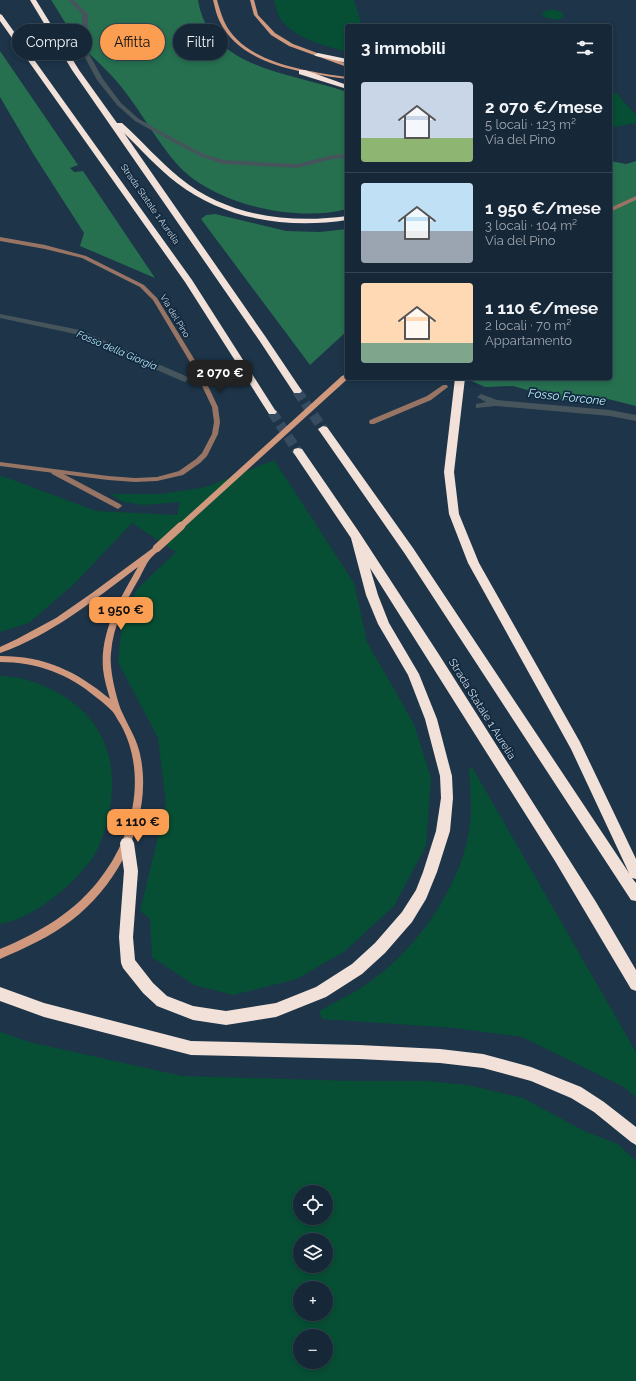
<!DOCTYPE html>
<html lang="it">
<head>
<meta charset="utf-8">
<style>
  body { margin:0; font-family:Raleway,sans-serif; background:#1f2f3f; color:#f1f3f6; height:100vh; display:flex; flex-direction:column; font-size:15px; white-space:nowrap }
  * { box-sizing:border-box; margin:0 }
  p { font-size:13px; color:#9ea5ad }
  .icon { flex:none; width:22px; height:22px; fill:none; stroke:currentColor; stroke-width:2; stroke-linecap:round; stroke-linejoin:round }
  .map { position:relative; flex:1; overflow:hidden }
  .details { position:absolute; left:345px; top:24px; width:267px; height:356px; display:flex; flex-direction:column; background:#162737; border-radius:4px; box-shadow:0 2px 6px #0003,0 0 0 1px #354452 }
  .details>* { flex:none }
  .guide { position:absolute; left:12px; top:24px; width:273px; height:36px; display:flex; gap:8px }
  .controls { position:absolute; left:293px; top:1185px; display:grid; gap:8px }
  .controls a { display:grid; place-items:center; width:40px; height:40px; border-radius:50%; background:#162737; box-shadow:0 2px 6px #0003,0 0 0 1px #354452; font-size:20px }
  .price { position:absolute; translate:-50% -34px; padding:0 9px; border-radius:8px; background:#fb9e51; color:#111; font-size:13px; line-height:26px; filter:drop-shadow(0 1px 2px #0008) }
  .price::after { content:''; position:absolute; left:50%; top:24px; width:12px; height:9px; margin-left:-6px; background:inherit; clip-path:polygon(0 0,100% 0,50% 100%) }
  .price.current { background:#222; color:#fff }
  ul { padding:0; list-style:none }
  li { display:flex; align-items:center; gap:12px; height:100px; padding:0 16px }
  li+li { border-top:1px solid #354452 }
  li span { display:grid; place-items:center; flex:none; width:112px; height:80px; border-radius:4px; color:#555 }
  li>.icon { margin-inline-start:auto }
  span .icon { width:48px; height:48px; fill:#fffc; stroke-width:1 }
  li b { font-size:17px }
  h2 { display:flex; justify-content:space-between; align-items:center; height:48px; padding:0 16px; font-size:17px }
  .pill { padding:0 14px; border-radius:18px; background:#162737; box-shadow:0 2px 6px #0003,0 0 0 1px #354452; font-size:14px; line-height:36px }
  .pill.current { background:#fb9e51; color:#111 }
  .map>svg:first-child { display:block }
  .green { fill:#064f34; fill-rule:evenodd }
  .forest { fill:#267050 }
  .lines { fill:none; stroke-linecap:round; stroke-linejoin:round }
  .stream { fill:#46555c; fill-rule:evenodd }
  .highway-tunnel { stroke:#374c60; stroke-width:10; stroke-dasharray:10 4.5; stroke-linecap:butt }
  .lane { fill:#977463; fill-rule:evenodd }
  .street { fill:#977463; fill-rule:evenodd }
  .secondary { fill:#d0987d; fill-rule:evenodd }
  .highway { fill:#f2e1d8; fill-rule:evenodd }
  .secondary-bridge-far1 { stroke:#d0987d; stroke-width:6 }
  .secondary-bridge { stroke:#d0987d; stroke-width:8 }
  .labels { text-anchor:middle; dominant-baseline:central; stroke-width:3.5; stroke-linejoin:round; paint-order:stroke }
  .far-street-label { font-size:9px; fill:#c9d7e5; stroke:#13293e }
  .far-water-label { font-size:10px; font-style:italic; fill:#b9ecfd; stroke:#13293e }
  .street-label { font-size:11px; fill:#c9d7e5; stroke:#13293e }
  .water-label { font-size:12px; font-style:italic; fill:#b9ecfd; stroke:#13293e }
</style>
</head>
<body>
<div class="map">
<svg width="636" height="1381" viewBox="0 0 636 1381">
  <rect width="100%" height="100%" fill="#1d3449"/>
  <path class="green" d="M 274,0 L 354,0 L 362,26 L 347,26 L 347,52 C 324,45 298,40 282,21 C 277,15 276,7 274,0 Z
    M 547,10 L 556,10 L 563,13 L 564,17 L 557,20 L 544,17 L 542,13 Z
    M 616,93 L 636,115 L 636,123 L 615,127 L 610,122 L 610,94 Z
    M 274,460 L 354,583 L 367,642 L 414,724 L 431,778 L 426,846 L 394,906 L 345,951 L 297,979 L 233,995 L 194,985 L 152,957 L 150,919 L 140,911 L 166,804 L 158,738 L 118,662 L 122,623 L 137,589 L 176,552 L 132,523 L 76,582 L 29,623 L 0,632 L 0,476 L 5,477 L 96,511 L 177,515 L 180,502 L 143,505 L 123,502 L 110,494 L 161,494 L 206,487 Z
    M 0,676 C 8,677 17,677 24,679 C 84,696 119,738 111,801 C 109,818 102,842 94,856 C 79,879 46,907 20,918 C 14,921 7,922 0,924 Z
    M 472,767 L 636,1052 L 636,1097 L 622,1086 L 522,1037 L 455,1028 L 322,1019 L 319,1011 C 335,1002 352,994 367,984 C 417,950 463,884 470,824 C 472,805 470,787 469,769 Z
    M 0,1032 L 29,1042 L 182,1076 L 354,1081 L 427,1081 L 468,1085 L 523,1098 L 584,1131 L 618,1144 L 636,1161 L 636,1381 L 0,1381 ZM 300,1192 L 326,1192 L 326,1218 L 300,1218 ZM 300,1240 L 326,1240 L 326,1266 L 300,1266 ZM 300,1288 L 326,1288 L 326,1314 L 300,1314 ZM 300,1336 L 326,1336 L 326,1362 L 300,1362 Z"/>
  <path class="forest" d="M 51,0 L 198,0 C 209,70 294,73 347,92 L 347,209 C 296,223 211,204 176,163 C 156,140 142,113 123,89 C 111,73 95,60 81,45 C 70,32 61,15 51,0 Z
    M 0,51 L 78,165 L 70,168 L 74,172 L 83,171 L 155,278 L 80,246 L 84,233 L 34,155 L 0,97 Z
    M 610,161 L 626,164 L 636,161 L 636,406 L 604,398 L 563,400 L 513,386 L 485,387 L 465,378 L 610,378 Z
    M 215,214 L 286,231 L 320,232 L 347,229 L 347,331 L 310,365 L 201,219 L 206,215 Z"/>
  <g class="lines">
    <path class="stream" d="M 68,0 L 74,0 L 88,14 L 88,52 L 103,79 L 121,103 L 139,119 L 173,138 L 206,155 L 224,160 L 297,164 L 333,155 L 347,154 L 347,158 L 333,159 L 297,168 L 223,164 L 202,157 L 169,140 L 135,121 L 117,105 L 97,80 L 82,52 L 82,14 Z
      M 0,314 L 80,330 L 188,377 L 189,379 L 185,382 L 182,381 L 75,334 L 0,318 Z
      M 481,394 L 497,400 L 610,410 L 636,415 L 636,421 L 610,416 L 496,406 L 476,408 L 476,404 L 486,402 L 477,397 Z"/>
    <path class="highway-tunnel" d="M 297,391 L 323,429
      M 272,412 L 298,452"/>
    <path class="lane" d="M 636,196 L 636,200 L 610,212 L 610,208 Z
      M 443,385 L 447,385 L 448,387 L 431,400 L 374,424 L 370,424 L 369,422 L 370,420 L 427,396 Z
      M 52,470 L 56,470 L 120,504 L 122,506 L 118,509 L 116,508 L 52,474 L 51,472 Z"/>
    <path class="street" d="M 0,237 L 45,245 L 86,256 L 144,285 L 157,298 L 199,367 L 218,407 L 220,422 L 218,434 L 207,456 L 200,463 L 183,475 L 157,481 L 135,482 L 108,480 L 0,466 L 0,462 L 108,476 L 135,478 L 157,477 L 179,471 L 196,459 L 202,453 L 212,434 L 214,422 L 212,407 L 193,367 L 153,300 L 140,287 L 82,258 L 45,249 L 0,241 Z"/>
    <path class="secondary" d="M 213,0 L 217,0 C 219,7 221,14 224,21 C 243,63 306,71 347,77 L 347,79 C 304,73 240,66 219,20 C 216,14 215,7 213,0 Z
      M 250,0 L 254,0 L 258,15 L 275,33 L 293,44 L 347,64 L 347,67 L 289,46 L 271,35 L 254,15 Z
      M 347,373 L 348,378 L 345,381 L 341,381 L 341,377 Z
      M 157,545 L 161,548 C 158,552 153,555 150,559 C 146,564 143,571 140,577 C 126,601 113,625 111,653 C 109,667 116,698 122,712 C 129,728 138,740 141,759 C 152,819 119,884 72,920 C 50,937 25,948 0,959 L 0,949 C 39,933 77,911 102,876 C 134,834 147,773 121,725 C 118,721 116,716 113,712 C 108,707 103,702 97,698 C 69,674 37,662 0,662 L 0,656 C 45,656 76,671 110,699 C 107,689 104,679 103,669 C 100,631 120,599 138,567 C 95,599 52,635 0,653 L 0,647 L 17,639 L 56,618 L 92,593 Z"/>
    <path class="highway" d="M 30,0 L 36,0 L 79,70 L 117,123 L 122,123 C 142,141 159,161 180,178 C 226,216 289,224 347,216 L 347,220 C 288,229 225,220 177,183 C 157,168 141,149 124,133 L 265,336 L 302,391 L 300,393 L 294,393 L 259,340 L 72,70 Z
      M 0,14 L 2,15 L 192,280 L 275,410 L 277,412 L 275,414 L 269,414 L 185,282 L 0,21 Z
      M 318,53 L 347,59 L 347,63 L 316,56 L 314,55 Z
      M 299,70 L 305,70 L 347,85 L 347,89 L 299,74 Z
      M 455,378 L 465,378 L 454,472 L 459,514 L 479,563 L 580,742 L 636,859 L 636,879 L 632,878 L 636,883 L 636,901 L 631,900 L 405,554 L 318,429 L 323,426 L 327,427 L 413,548 L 629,873 L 571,749 L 468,563 L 449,514 L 444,472 Z
      M 298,448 L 302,449 L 359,532 L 438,653 L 596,902 L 636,970 L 636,991 L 631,989 L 555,861 L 370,568 L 378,595 L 389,623 L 419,674 L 437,719 L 452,776 L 453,798 L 450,831 L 437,872 L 426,899 L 412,922 L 385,953 L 362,974 L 326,997 L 276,1017 L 226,1025 L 193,1020 L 157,1006 L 143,993 L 123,968 L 121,963 L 119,937 L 124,871 L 120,843 L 122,839 L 127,837 L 132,839 L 134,843 L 138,871 L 133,937 L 135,960 L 153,983 L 167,996 L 193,1006 L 226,1011 L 276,1003 L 316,987 L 352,964 L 375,943 L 402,912 L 416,890 L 423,872 L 436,831 L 441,798 L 440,776 L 425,719 L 408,675 L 378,624 L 366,595 L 351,538 L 293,452 L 294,449 Z
      M 0,987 L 44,1003 L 191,1041 L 359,1045 L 440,1049 L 483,1054 L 531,1067 L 581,1087 L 604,1102 L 636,1127 L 636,1145 L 631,1142 L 594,1112 L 571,1098 L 531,1081 L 483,1068 L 440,1063 L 359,1059 L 191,1055 L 44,1017 L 0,1001 Z"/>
    <path class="secondary-bridge-far1" d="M 180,527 L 343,379"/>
    <path class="secondary-bridge" d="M 157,548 L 181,526"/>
  </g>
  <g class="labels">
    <g class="far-street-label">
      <text transform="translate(150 204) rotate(55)">Strada Statale 1 Aurelia</text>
      <text transform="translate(175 316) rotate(59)">Via del Pino</text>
    </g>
    <g class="far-water-label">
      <text transform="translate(117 350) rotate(23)">Fosso della Giorgia</text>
    </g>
    <g class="street-label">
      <text transform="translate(482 709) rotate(58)">Strada Statale 1 Aurelia</text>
    </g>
    <g class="water-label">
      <text transform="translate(567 397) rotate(6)">Fosso Forcone</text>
    </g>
  </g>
</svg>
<div class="controls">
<a><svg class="icon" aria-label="locate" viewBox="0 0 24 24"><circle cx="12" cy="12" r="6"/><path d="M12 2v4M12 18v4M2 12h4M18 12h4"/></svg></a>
<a><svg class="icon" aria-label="layers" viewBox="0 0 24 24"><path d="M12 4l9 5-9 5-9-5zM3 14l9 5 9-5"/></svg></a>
<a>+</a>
<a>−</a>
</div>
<b class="price current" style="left:220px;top:394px">2 070 €</b>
<b class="price" style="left:121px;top:631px">1 950 €</b>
<b class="price" style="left:138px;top:843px">1 110 €</b>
<div class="guide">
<a class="pill">Compra</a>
<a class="pill current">Affitta</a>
<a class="pill">Filtri</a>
</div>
<section class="details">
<h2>3 immobili<svg class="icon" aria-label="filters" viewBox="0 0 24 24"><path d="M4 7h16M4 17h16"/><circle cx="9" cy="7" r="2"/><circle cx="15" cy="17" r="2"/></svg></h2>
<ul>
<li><span style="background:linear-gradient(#c9d6e8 70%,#8fb573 0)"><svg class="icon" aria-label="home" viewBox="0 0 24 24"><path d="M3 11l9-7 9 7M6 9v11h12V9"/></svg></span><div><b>2 070 €/mese</b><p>5 locali · 123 m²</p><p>Via del Pino</p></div></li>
<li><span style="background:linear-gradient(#bfe0f5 60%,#9aa5b1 0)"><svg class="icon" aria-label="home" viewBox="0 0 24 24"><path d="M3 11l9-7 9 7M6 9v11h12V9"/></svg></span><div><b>1 950 €/mese</b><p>3 locali · 104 m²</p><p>Via del Pino</p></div></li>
<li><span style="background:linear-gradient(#ffd9b3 75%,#7fa58c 0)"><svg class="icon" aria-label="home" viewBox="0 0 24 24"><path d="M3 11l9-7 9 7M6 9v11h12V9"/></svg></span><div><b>1 110 €/mese</b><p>2 locali · 70 m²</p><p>Appartamento</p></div></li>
</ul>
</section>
</div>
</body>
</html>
